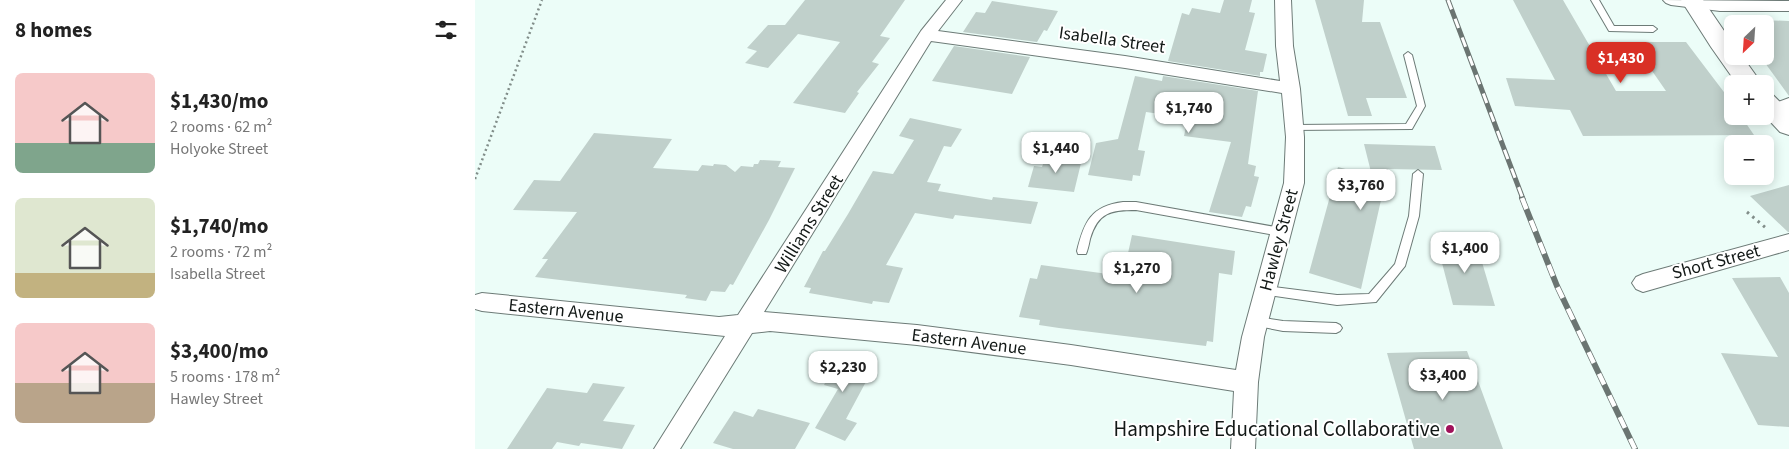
<!DOCTYPE html>
<html lang="en">
<head>
<meta charset="utf-8">
<style>
  body { margin:0; font-family:"Source Sans 3",sans-serif; background:#f2f2f2; color:#222; height:100vh; display:flex; flex-direction:column; font-size:19px; white-space:nowrap }
  * { box-sizing:border-box; margin:0 }
  p { font-size:16px; color:#767676 }
  .icon { flex:none; width:28px; height:28px; fill:none; stroke:currentColor; stroke-width:2; stroke-linecap:round; stroke-linejoin:round }
  .map { position:relative; flex:1; overflow:hidden }
  .sheet { display:flex; flex-direction:column; background:#fff; width:475px }
  .sheet>* { flex:none }
  .needle { width:32px; rotate:205deg }
  .buttons { position:absolute; left:1249px; top:15px; display:grid; gap:10px }
  .buttons a { display:grid; place-items:center; width:50px; height:50px; border-radius:8px; background:#fff; box-shadow:0 2px 12px #0003; font-size:25px }
  .price { position:absolute; translate:-50% -42px; padding:0 11px; border-radius:10px; background:#fff; color:#222; font-size:16px; line-height:32px; filter:drop-shadow(0 1px 2px #0008) }
  .price::after { content:''; position:absolute; left:50%; top:30px; width:15px; height:11px; margin-left:-8px; background:inherit; clip-path:polygon(0 0,100% 0,50% 100%) }
  .price.selected { background:#d93025; color:#fff }
  ul { padding:0; list-style:none }
  li { display:flex; align-items:center; gap:15px; height:125px; padding:0 15px }
  li span { display:grid; place-items:center; flex:none; width:140px; height:100px; border-radius:8px; color:#555 }
  li>.icon { margin-inline-start:auto }
  span .icon { width:60px; height:60px; fill:#fffc; stroke-width:1 }
  li b { font-size:21px }
  h2 { display:flex; justify-content:space-between; align-items:center; height:60px; padding:0 15px; font-size:21px }
  main { display:flex; flex:1; min-height:0 }
  .map>svg:first-child { display:block }
  .building { fill:#c0d0cb }
  .lines { fill:none; stroke-linecap:round; stroke-linejoin:round }
  .service-casing { stroke:#6d7b77; stroke-width:2 }
  .minor-casing { stroke:#6d7b77; stroke-width:2 }
  .primary-casing { stroke:#6d7b77; stroke-width:2 }
  .path-far1 { stroke:#818d89; stroke-width:2.5; stroke-dasharray:2 3; stroke-linecap:butt }
  .path { stroke:#818d89; stroke-width:3; stroke-dasharray:2.5 4.5; stroke-linecap:butt }
  .service { fill:#fff; fill-rule:evenodd }
  .minor { fill:#fff; fill-rule:evenodd }
  .primary { fill:#fff; fill-rule:evenodd }
  .rail-far1-casing { stroke:#6b7572; stroke-width:5 }
  .rail-casing { stroke:#6b7572; stroke-width:6 }
  .rail-far1 { stroke:#fff; stroke-width:3; stroke-dasharray:10; stroke-linecap:butt }
  .rail { stroke:#fff; stroke-width:4.5; stroke-dasharray:12; stroke-linecap:butt }
  .poi-dot { fill:#a0115a; stroke:#fff; stroke-width:2 }
  .labels { text-anchor:middle; dominant-baseline:central; stroke-width:4; stroke-linejoin:round; paint-order:stroke }
  .street-label { font-size:18px; fill:#121816; stroke:#fff }
  .near-poi-label { font-size:21px; fill:#121816; stroke:#fff; text-anchor:end }
</style>
</head>
<body>
<main>
<section class="sheet">
<h2>8 homes<svg class="icon" aria-label="filters" viewBox="0 0 24 24"><path d="M4 7h16M4 17h16"/><circle cx="9" cy="7" r="2"/><circle cx="15" cy="17" r="2"/></svg></h2>
<ul>
<li><span style="background:linear-gradient(#f6c9c9 70%,#7fa58c 0)"><svg class="icon" aria-label="home" viewBox="0 0 24 24"><path d="M3 11l9-7 9 7M6 9v11h12V9"/></svg></span><div><b>$1,430/mo</b><p>2 rooms · 62 m²</p><p>Holyoke Street</p></div></li>
<li><span style="background:linear-gradient(#dfe7d0 75%,#c2b280 0)"><svg class="icon" aria-label="home" viewBox="0 0 24 24"><path d="M3 11l9-7 9 7M6 9v11h12V9"/></svg></span><div><b>$1,740/mo</b><p>2 rooms · 72 m²</p><p>Isabella Street</p></div></li>
<li><span style="background:linear-gradient(#f6c9c9 60%,#b9a48a 0)"><svg class="icon" aria-label="home" viewBox="0 0 24 24"><path d="M3 11l9-7 9 7M6 9v11h12V9"/></svg></span><div><b>$3,400/mo</b><p>5 rooms · 178 m²</p><p>Hawley Street</p></div></li>
</ul>
</section>
<div class="map">
<svg width="1314" height="449" viewBox="0 0 1314 449">
  <rect width="100%" height="100%" fill="#ecfdf8"/>
  <path class="building" d="M 330,0 L 430,0 L 405,36 L 415,38 L 397,62 L 404,64 L 382,92 L 384,93 L 370,113 L 318,103 L 365,42 L 323,34 L 293,68 L 270,63 L 282,51 L 272,48 L 293,25 L 310,25 Z
    M 749,0 L 777,0 L 774,12 L 780,13 L 770,50 L 792,54 L 788,72 L 785,72 L 785,76 L 693,61 L 707,13 L 714,15 L 717,8 L 745,13 Z
    M 840,0 L 889,0 L 887,22 L 905,22 L 932,98 L 891,98 L 897,116 L 873,116 Z
    M 1038,0 L 1088,0 L 1141,91 L 1191,91 L 1157,42 L 1211,42 L 1258,104 L 1258,116 L 1266,116 L 1279,135 L 1108,136 L 1095,110 L 1040,106 L 1031,78 L 1080,80 Z
    M 517,1 L 583,11 L 572,31 L 569,30 L 562,42 L 488,32 L 501,12 L 510,13 Z
    M 1259,19 L 1314,21 L 1314,96 L 1285,56 L 1290,56 L 1290,24 L 1262,24 Z
    M 479,46 L 555,57 L 537,94 L 457,81 Z
    M 660,76 L 687,81 L 688,76 L 783,91 L 773,164 L 781,166 L 779,176 L 784,177 L 776,207 L 771,206 L 767,217 L 734,212 L 756,142 L 709,136 L 713,118 L 671,112 L 663,150 L 670,151 L 665,176 L 658,175 L 657,181 L 613,175 L 621,143 L 643,139 Z
    M 435,118 L 487,129 L 476,147 L 469,146 L 452,182 L 466,184 L 463,191 L 517,200 L 518,197 L 563,202 L 556,224 L 480,215 L 478,219 L 440,213 L 411,265 L 428,268 L 414,303 L 398,301 L 397,304 L 334,293 L 336,288 L 329,287 L 348,251 L 350,251 L 373,214 L 398,171 L 418,174 L 439,140 L 424,136 Z
    M 119,133 L 197,139 L 178,168 L 223,171 L 227,165 L 238,166 L 239,164 L 251,165 L 260,172 L 266,166 L 278,167 L 279,164 L 283,164 L 285,160 L 306,161 L 303,167 L 320,168 L 294,220 L 258,285 L 255,284 L 250,292 L 236,291 L 231,301 L 210,298 L 212,295 L 60,277 L 73,259 L 67,259 L 102,212 L 38,210 L 59,180 L 85,181 Z
    M 889,144 L 960,146 L 967,170 L 913,169 L 886,289 L 834,273 L 863,167 L 897,176 Z
    M 571,155 L 607,159 L 599,192 L 553,187 L 559,166 L 567,167 Z
    M 1314,185 L 1314,232 L 1313,232 L 1275,196 Z
    M 657,235 L 760,251 L 757,275 L 744,273 L 738,342 L 732,341 L 731,346 L 584,328 L 564,325 L 565,320 L 544,317 L 555,278 L 562,279 L 566,265 L 648,276 Z
    M 961,240 L 1001,242 L 1020,306 L 978,305 Z
    M 1305,277 L 1314,293 L 1314,427 L 1283,425 L 1246,353 L 1303,357 L 1257,278 Z
    M 992,351 L 1028,449 L 939,449 L 912,353 Z
    M 368,354 L 401,363 L 371,419 L 382,423 L 370,441 L 340,428 L 363,389 L 349,385 L 351,381 L 344,378 L 357,355 L 365,358 Z
    M 118,383 L 150,387 L 128,421 L 160,425 L 147,449 L 106,443 L 104,446 L 82,442 L 77,449 L 32,449 L 72,388 L 112,393 Z
    M 283,409 L 335,423 L 320,449 L 258,449 L 238,443 L 259,411 L 278,417 Z"/>
  <g class="lines">
    <defs>
      <path id="service" d="M 1116,0 L 1124,0 L 1139,26 L 1178,26 L 1182,29 L 1178,32 L 1134,31 Z
        M 933,52 L 937,55 L 950,106 L 937,129 L 817,130 L 815,128 L 820,125 L 931,124 L 942,106 L 929,55 Z
        M 943,170 L 948,174 L 944,216 L 930,266 L 901,302 L 862,305 L 787,294 L 786,291 L 787,288 L 791,286 L 862,295 L 894,294 L 920,264 L 934,216 L 938,174 Z
        M 648,202 L 661,202 L 806,228 L 810,229 L 811,232 L 810,235 L 806,236 L 661,210 C 636,210 623,212 615,239 C 614,244 613,249 611,254 L 603,254 L 602,251 C 609,222 616,206 648,202 Z
        M 782,317 L 808,321 L 861,323 L 865,325 L 867,328 L 865,331 L 861,333 L 808,331 L 778,325 L 776,322 L 778,319 Z"/>
      <path id="minor" d="M 471,0 L 487,0 L 463,31 L 650,56 L 805,81 L 801,46 L 800,0 L 816,0 L 818,46 L 825,89 L 829,137 L 829,183 L 789,337 L 783,382 L 780,449 L 756,449 L 759,391 L 596,365 L 442,345 L 295,331 L 277,333 L 205,449 L 179,449 L 250,336 L 7,311 L 0,309 L 0,295 L 7,293 L 244,317 L 263,315 L 446,31 ZM 456,41 L 650,68 L 807,93 L 811,137 L 809,183 L 767,337 L 761,370 L 596,345 L 442,325 L 289,312 Z
        M 1188,0 L 1314,1 L 1314,11 L 1245,11 L 1196,5 L 1191,3 Z
        M 1314,98 L 1314,111 L 1298,116 L 1292,114 L 1290,111 L 1292,106 Z
        M 1314,234 L 1314,250 L 1168,292 L 1161,289 L 1157,283 L 1161,277 L 1168,274 Z"/>
      <path id="primary" d="M 1206,0 L 1228,0 L 1258,44 L 1258,56 L 1267,56 L 1287,84 L 1262,84 L 1236,47 Z
        M 1290,93 L 1298,95 L 1314,111 L 1314,135 L 1305,132 L 1290,116 Z"/>
    </defs>
    <use href="#service" class="service-casing"/>
    <use href="#minor" class="minor-casing"/>
    <use href="#primary" class="primary-casing"/>
    <path class="path-far1" d="M 0,179 L 67,0"/>
    <path class="path" d="M 1272,212 L 1291,228"/>
    <use href="#service" class="service"/>
    <use href="#minor" class="minor"/>
    <use href="#primary" class="primary"/>
    <defs>
      <path id="rail-far1" d="M 973,0 L 1048,199"/>
      <path id="rail" d="M 1047,198 L 1082,286 L 1160,449"/>
    </defs>
    <use href="#rail-far1" class="rail-far1-casing"/>
    <use href="#rail" class="rail-casing"/>
    <use href="#rail-far1" class="rail-far1"/>
    <use href="#rail" class="rail"/>
  </g>
  <circle class="poi-dot" cx="975" cy="429" r="5"/>
  <g class="labels">
    <g class="street-label">
      <text transform="translate(637 40) rotate(8)">Isabella Street</text>
      <text transform="translate(334 224) rotate(-58)">Williams Street</text>
      <text transform="translate(804 240) rotate(-75)">Hawley Street</text>
      <text transform="translate(1241 262) rotate(-15)">Short Street</text>
      <text transform="translate(91 311) rotate(6)">Eastern Avenue</text>
      <text transform="translate(494 342) rotate(7)">Eastern Avenue</text>
    </g>
    <g class="near-poi-label">
      <text x="965" y="429">Hampshire Educational Collaborative</text>
    </g>
  </g>
</svg>
<div class="buttons">
<a><svg class="needle" viewBox="-14 -14 28 28"><path d="M0-13l5 13h-10z" fill="#e53935"/><path d="M0 13l5-13h-10z" fill="#767676"/></svg></a>
<a>+</a>
<a>−</a>
</div>
<b class="price selected" style="left:1146px;top:84px">$1,430</b>
<b class="price" style="left:714px;top:134px">$1,740</b>
<b class="price" style="left:581px;top:174px">$1,440</b>
<b class="price" style="left:886px;top:211px">$3,760</b>
<b class="price" style="left:990px;top:274px">$1,400</b>
<b class="price" style="left:662px;top:294px">$1,270</b>
<b class="price" style="left:368px;top:393px">$2,230</b>
<b class="price" style="left:968px;top:401px">$3,400</b>
</div>
</main>
</body>
</html>
